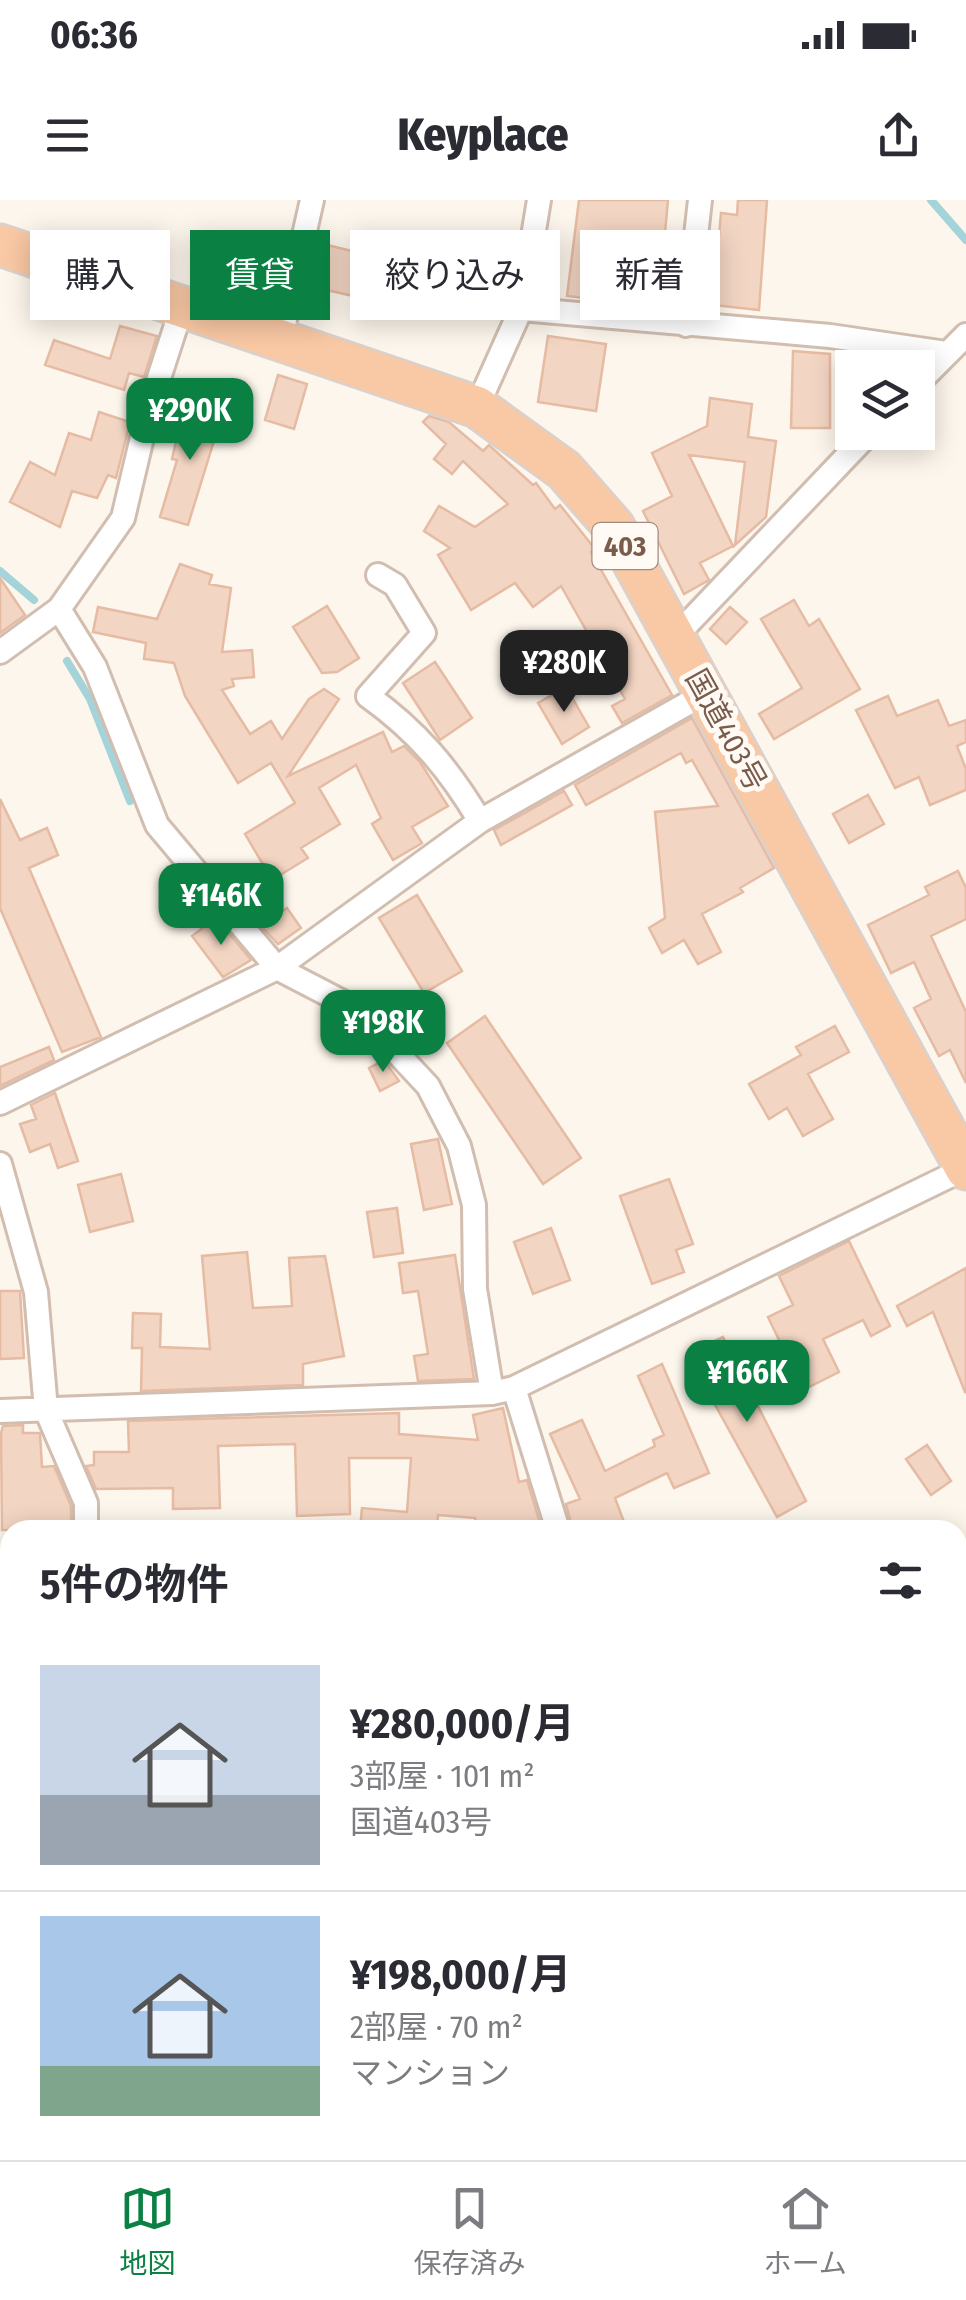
<!DOCTYPE html>
<html lang="ja">
<head>
<meta charset="utf-8">
<style>
  body { margin:0; font-family:"Fira Sans Condensed","Noto Sans JP",sans-serif; background:#f2f2f3; color:#2b2b33; height:100vh; display:flex; flex-direction:column; font-size:38px; white-space:nowrap }
  * { box-sizing:border-box; margin:0 }
  p { font-size:32px; color:#7c7c81 }
  .icon { flex:none; width:55px; height:55px; fill:none; stroke:currentColor; stroke-width:2; stroke-linecap:round; stroke-linejoin:round }
  .map { position:relative; flex:1; overflow:hidden }
  .drawer { position:absolute; left:0px; top:1320px; width:968px; height:640px; display:flex; flex-direction:column; background:#fff; border-radius:30px 30px 0 0; box-shadow:0 5px 25px #0003 }
  .drawer>* { flex:none }
  .hud { position:absolute; left:30px; top:30px; width:908px; height:90px; display:flex; gap:20px }
  .controls { position:absolute; left:835px; top:150px; display:grid; gap:20px }
  .controls a { display:grid; place-items:center; width:100px; height:100px; border-radius:0px; background:#fff; box-shadow:0 5px 25px #0003; font-size:50px }
  .price { position:absolute; translate:-50% -85px; padding:0 22px; border-radius:20px; background:#0b8043; color:#fff; font-size:32px; line-height:65px; filter:drop-shadow(0 2px 5px #0008) }
  .price::after { content:''; position:absolute; left:50%; top:60px; width:30px; height:22px; margin-left:-15px; background:inherit; clip-path:polygon(0 0,100% 0,50% 100%) }
  .price.current { background:#222; color:#fff }
  ul { padding:0; list-style:none }
  li { display:flex; align-items:center; gap:30px; height:250px; padding:0 40px }
  li+li { border-top:2px solid #e1e1e2 }
  li span { display:grid; place-items:center; flex:none; width:280px; height:200px; border-radius:0px; color:#555 }
  li>.icon { margin-inline-start:auto }
  span .icon { width:120px; height:120px; fill:#fffc; stroke-width:1 }
  li b { font-size:42px }
  h2 { display:flex; justify-content:space-between; align-items:center; height:120px; padding:0 40px; font-size:42px }
  .chip { padding:0 35px; border-radius:0px; background:#fff; box-shadow:0 5px 25px #0003; font-size:35px; line-height:90px }
  .chip.current { background:#0b8043; color:#fff }
  .status { display:flex; justify-content:space-between; align-items:center; height:70px; padding:0 50px; background:#fff; direction:ltr }
  .status svg { height:28px; fill:currentColor }
  header { display:flex; justify-content:space-between; align-items:center; height:130px; padding:0 40px; background:#fff; font-size:45px; font-weight:800 }
  .menu { display:flex; justify-content:space-around; align-items:center; height:140px; border-top:2px solid #e1e1e2; background:#fff; font-size:28px; color:#7c7c81 }
  .menu a { display:grid; justify-items:center; gap:5px }
  .menu .current { color:#0b8043 }
  .map>svg:first-child { display:block }
  .lines { fill:none; stroke-linecap:round; stroke-linejoin:round }
  .stream { stroke:#a5d3da; stroke-width:8 }
  .building { fill:#f3d5c3; stroke:#e6bba3; stroke-width:2.5 }
  .minor-casing { stroke:#d1beb0; stroke-width:28 }
  .trunk-casing { stroke:#dad1cd; stroke-width:45 }
  .minor { stroke:#fff; stroke-width:22 }
  .trunk { stroke:#f9c8a4; stroke-width:40 }
  .labels { text-anchor:middle; dominant-baseline:central; stroke-width:10; stroke-linejoin:round; paint-order:stroke }
  .shield { fill:#fffaf3; stroke:#a28b7f; stroke-width:2.5 }
  .shield-label { font-size:28px; font-weight:bold; fill:#7a5c4d }
  .street-label { font-size:30px; fill:#7a5c4d; stroke:#fffaf3 }
</style>
</head>
<body>
<div class="status"><b>06:36</b><svg viewBox="0 0 49 12"><path d="M0 12V9h3v3zM5 12V6h3v6zM10 12V3h3v9zM15 12V0h3v12zM26 1h20v11H26zM47 4h2v5h-2z"/></svg></div>
<header><svg class="icon" aria-label="menu" viewBox="0 0 24 24"><path d="M4 6h16M4 12h16M4 18h16"/></svg>Keyplace<svg class="icon" aria-label="share" viewBox="0 0 24 24"><path d="M12 15V3M7 8l5-5 5 5M5 13v7h14v-7"/></svg></header>
<div class="map">
<svg width="966" height="1960" viewBox="0 0 966 1960">
  <rect width="100%" height="100%" fill="#fdf6ec"/>
  <g class="lines">
    <path class="stream" d="M 931,0 L 966,40
      M 0,371 L 34,400
      M 67,461 L 90,499 L 130,601"/>
  </g>
  <path class="building" d="M 579,0 L 668,0 L 662,65 L 669,66 L 665,100 L 602,93 L 602,100 L 567,96 Z
    M 738,0 L 767,0 L 759,110 L 713,105 L 721,13 L 737,15 Z
    M 323,44 L 372,56 L 362,98 L 313,87 Z
    M 120,126 L 157,136 L 144,177 L 129,173 L 124,190 L 45,165 L 54,140 L 110,159 Z
    M 548,136 L 606,144 L 596,211 L 538,202 Z
    M 793,151 L 830,154 L 830,228 L 791,228 Z
    M 278,175 L 307,184 L 294,229 L 265,220 Z
    M 710,198 L 752,204 L 748,237 L 776,241 L 766,317 L 735,345 L 745,262 L 689,255 L 733,346 L 700,363 L 709,380 L 684,394 L 643,311 L 672,296 L 652,253 L 707,226 Z
    M 184,206 L 221,218 L 188,325 L 160,317 L 177,260 L 172,259 Z
    M 99,212 L 130,222 L 116,278 L 108,275 L 97,298 L 72,291 L 60,327 L 10,302 L 30,262 L 55,275 L 69,233 L 91,240 Z
    M 429,216 L 449,222 L 483,251 L 489,245 L 533,285 L 536,283 L 555,309 L 560,305 L 595,349 L 591,352 L 672,495 L 622,523 L 612,506 L 625,499 L 561,386 L 533,407 L 515,383 L 471,410 L 438,355 L 450,348 L 424,331 L 439,306 L 475,327 L 508,304 L 463,261 L 452,274 L 434,259 L 446,244 L 423,222 Z
    M 180,364 L 212,375 L 209,384 L 231,388 L 222,452 L 252,450 L 254,477 L 232,479 L 234,486 L 222,490 L 250,534 L 271,521 L 282,539 L 309,499 L 324,489 L 339,499 L 288,576 L 383,532 L 392,552 L 404,546 L 420,562 L 448,606 L 412,627 L 422,643 L 393,660 L 372,624 L 381,618 L 356,565 L 319,588 L 340,624 L 301,648 L 308,658 L 272,680 L 245,634 L 295,603 L 271,563 L 238,583 L 185,496 L 174,463 L 144,459 L 146,443 L 93,432 L 98,407 L 157,419 Z
    M 0,378 L 25,415 L 0,433 Z
    M 794,400 L 809,426 L 819,419 L 860,489 L 774,539 L 759,514 L 802,488 L 761,419 Z
    M 327,406 L 359,458 L 337,472 L 322,473 L 293,427 Z
    M 730,407 L 747,422 L 726,444 L 710,429 Z
    M 435,462 L 472,518 L 440,540 L 403,483 Z
    M 566,487 L 589,527 L 562,544 L 538,503 Z
    M 888,496 L 897,516 L 938,500 L 949,526 L 966,520 L 966,542 L 957,546 L 966,569 L 966,590 L 930,605 L 919,577 L 895,588 L 856,510 Z
    M 692,518 L 774,668 L 740,688 L 743,692 L 702,714 L 721,752 L 698,764 L 684,740 L 662,753 L 649,728 L 665,718 L 655,612 L 718,606 L 692,560 L 686,563 L 681,553 L 586,605 L 575,585 Z
    M 564,591 L 572,605 L 501,645 L 494,630 Z
    M 868,595 L 884,624 L 849,643 L 833,614 Z
    M 0,599 L 20,640 L 47,628 L 58,655 L 29,668 L 101,837 L 62,852 L 0,708 Z
    M 958,671 L 966,688 L 966,719 L 931,736 L 966,812 L 966,883 L 950,850 L 939,856 L 914,808 L 931,799 L 914,762 L 891,773 L 868,725 L 929,695 L 925,687 Z
    M 417,695 L 462,771 L 424,793 L 379,718 Z
    M 287,708 L 301,728 L 278,744 L 261,726 Z
    M 216,718 L 251,760 L 223,777 L 192,736 Z
    M 485,816 L 581,958 L 543,984 L 447,843 Z
    M 835,826 L 849,852 L 808,874 L 833,919 L 803,936 L 787,908 L 769,919 L 749,884 L 801,855 L 796,847 Z
    M 49,847 L 54,860 L 0,886 L 0,867 Z
    M 384,860 L 399,881 L 380,891 L 369,868 Z
    M 55,893 L 78,961 L 58,968 L 50,944 L 30,952 L 20,924 L 36,919 L 31,905 Z
    M 438,939 L 452,1004 L 424,1010 L 411,944 Z
    M 121,974 L 133,1021 L 90,1032 L 78,985 Z
    M 669,979 L 693,1044 L 676,1050 L 684,1072 L 652,1084 L 620,996 Z
    M 397,1008 L 403,1053 L 374,1057 L 367,1012 Z
    M 551,1028 L 570,1080 L 533,1094 L 514,1042 Z
    M 849,1041 L 890,1126 L 871,1136 L 863,1120 L 823,1139 L 839,1172 L 803,1190 L 768,1117 L 793,1105 L 779,1076 Z
    M 247,1052 L 253,1108 L 292,1106 L 289,1058 L 325,1056 L 344,1156 L 303,1164 L 303,1185 L 141,1191 L 142,1148 L 132,1148 L 133,1113 L 161,1114 L 160,1147 L 210,1149 L 202,1056 Z
    M 455,1055 L 474,1179 L 418,1181 L 414,1156 L 428,1154 L 418,1091 L 403,1093 L 399,1063 Z
    M 966,1068 L 966,1191 L 965,1192 L 933,1112 L 907,1126 L 897,1106 Z
    M 0,1091 L 20,1091 L 24,1158 L 0,1159 Z
    M 723,1137 L 806,1301 L 777,1317 L 687,1154 Z
    M 662,1164 L 709,1273 L 674,1288 L 667,1273 L 615,1298 L 627,1330 L 573,1330 L 566,1304 L 580,1299 L 550,1234 L 582,1220 L 605,1271 L 655,1246 L 653,1240 L 664,1235 L 638,1176 Z
    M 503,1208 L 519,1282 L 527,1280 L 542,1330 L 478,1330 L 475,1318 L 438,1315 L 437,1330 L 360,1330 L 362,1308 L 407,1312 L 411,1258 L 349,1258 L 350,1314 L 297,1316 L 295,1244 L 218,1246 L 220,1308 L 173,1309 L 173,1288 L 96,1289 L 86,1266 L 94,1265 L 94,1252 L 129,1252 L 128,1221 L 399,1213 L 399,1234 L 478,1240 L 473,1215 Z
    M 23,1225 L 23,1233 L 40,1233 L 42,1267 L 54,1266 L 71,1306 L 71,1330 L 2,1330 L 1,1233 L 3,1226 Z
    M 927,1245 L 951,1281 L 931,1295 L 906,1259 Z"/>
  <g class="lines">
    <defs>
      <path id="minor" d="M 521,109 L 539,0
        M 686,125 L 700,0
        M 281,137 L 312,0
        M 918,183 L 966,135
        M 477,207 L 521,109 L 830,136 L 946,153
        M 378,375 L 395,385 L 424,433 L 368,496 C 417,531 449,569 480,621
        M 59,409 L 95,467 L 157,625 L 277,768 L 356,809 L 428,886 L 459,946 L 474,1005 L 475,1089 L 492,1193
        M 675,437 L 870,232
        M 0,452 L 59,409 L 123,318 L 148,212 L 183,104
        M 0,903 L 277,768 L 480,621 L 706,493
        M 0,964 L 36,1092 L 46,1210 L 86,1303 L 86,1330
        M 514,1188 L 558,1330
        M 0,1211 L 492,1193 L 514,1188 L 966,968
        M 958,1809 L 966,1800
        M 958,1910 L 966,1889
        M 226,1950 L 231,1960
        M 936,1960 L 940,1950"/>
      <path id="trunk" d="M 0,45 L 477,207 L 564,270 L 614,327 L 966,969"/>
    </defs>
    <use href="#minor" class="minor-casing"/>
    <use href="#trunk" class="trunk-casing"/>
    <use href="#minor" class="minor"/>
    <use href="#trunk" class="trunk"/>
  </g>
  <g class="labels">
    <rect class="shield" x="592.5" y="323" width="65" height="46" rx="8"/>
    <g class="shield-label">
      <text x="625" y="346">403</text>
    </g>
    <g class="street-label">
      <text transform="translate(726 530) rotate(61)">国道403号</text>
    </g>
  </g>
</svg>
<div class="controls">
<a><svg class="icon" aria-label="layers" viewBox="0 0 24 24"><path d="M12 4l9 5-9 5-9-5zM3 14l9 5 9-5"/></svg></a>
</div>
<b class="price" style="left:190px;top:263px">¥290K</b>
<b class="price current" style="left:564px;top:515px">¥280K</b>
<b class="price" style="left:221px;top:748px">¥146K</b>
<b class="price" style="left:383px;top:875px">¥198K</b>
<b class="price" style="left:747px;top:1225px">¥166K</b>
<div class="hud">
<a class="chip">購入</a>
<a class="chip current">賃貸</a>
<a class="chip">絞り込み</a>
<a class="chip">新着</a>
</div>
<section class="drawer">
<h2>5件の物件<svg class="icon" aria-label="filters" viewBox="0 0 24 24"><path d="M4 7h16M4 17h16"/><circle cx="9" cy="7" r="2"/><circle cx="15" cy="17" r="2"/></svg></h2>
<ul>
<li><span style="background:linear-gradient(#c9d6e8 65%,#9aa5b1 0)"><svg class="icon" aria-label="home" viewBox="0 0 24 24"><path d="M3 11l9-7 9 7M6 9v11h12V9"/></svg></span><div><b>¥280,000/月</b><p>3部屋 · 101 m²</p><p>国道403号</p></div></li>
<li><span style="background:linear-gradient(#a9c7e8 75%,#7fa58c 0)"><svg class="icon" aria-label="home" viewBox="0 0 24 24"><path d="M3 11l9-7 9 7M6 9v11h12V9"/></svg></span><div><b>¥198,000/月</b><p>2部屋 · 70 m²</p><p>マンション</p></div></li>
</ul>
</section>
</div>
<nav class="menu">
<a class="current"><svg class="icon" aria-label="map" viewBox="0 0 24 24"><path d="M3 6l6-2 6 2 6-2v14l-6 2-6-2-6 2zM9 4v14M15 6v14"/></svg>地図</a>
<a><svg class="icon" aria-label="saved" viewBox="0 0 24 24"><path d="M7 4h10v16l-5-4-5 4z"/></svg>保存済み</a>
<a><svg class="icon" aria-label="home" viewBox="0 0 24 24"><path d="M3 11l9-7 9 7M6 9v11h12V9"/></svg>ホーム</a>
</nav>
</body>
</html>
